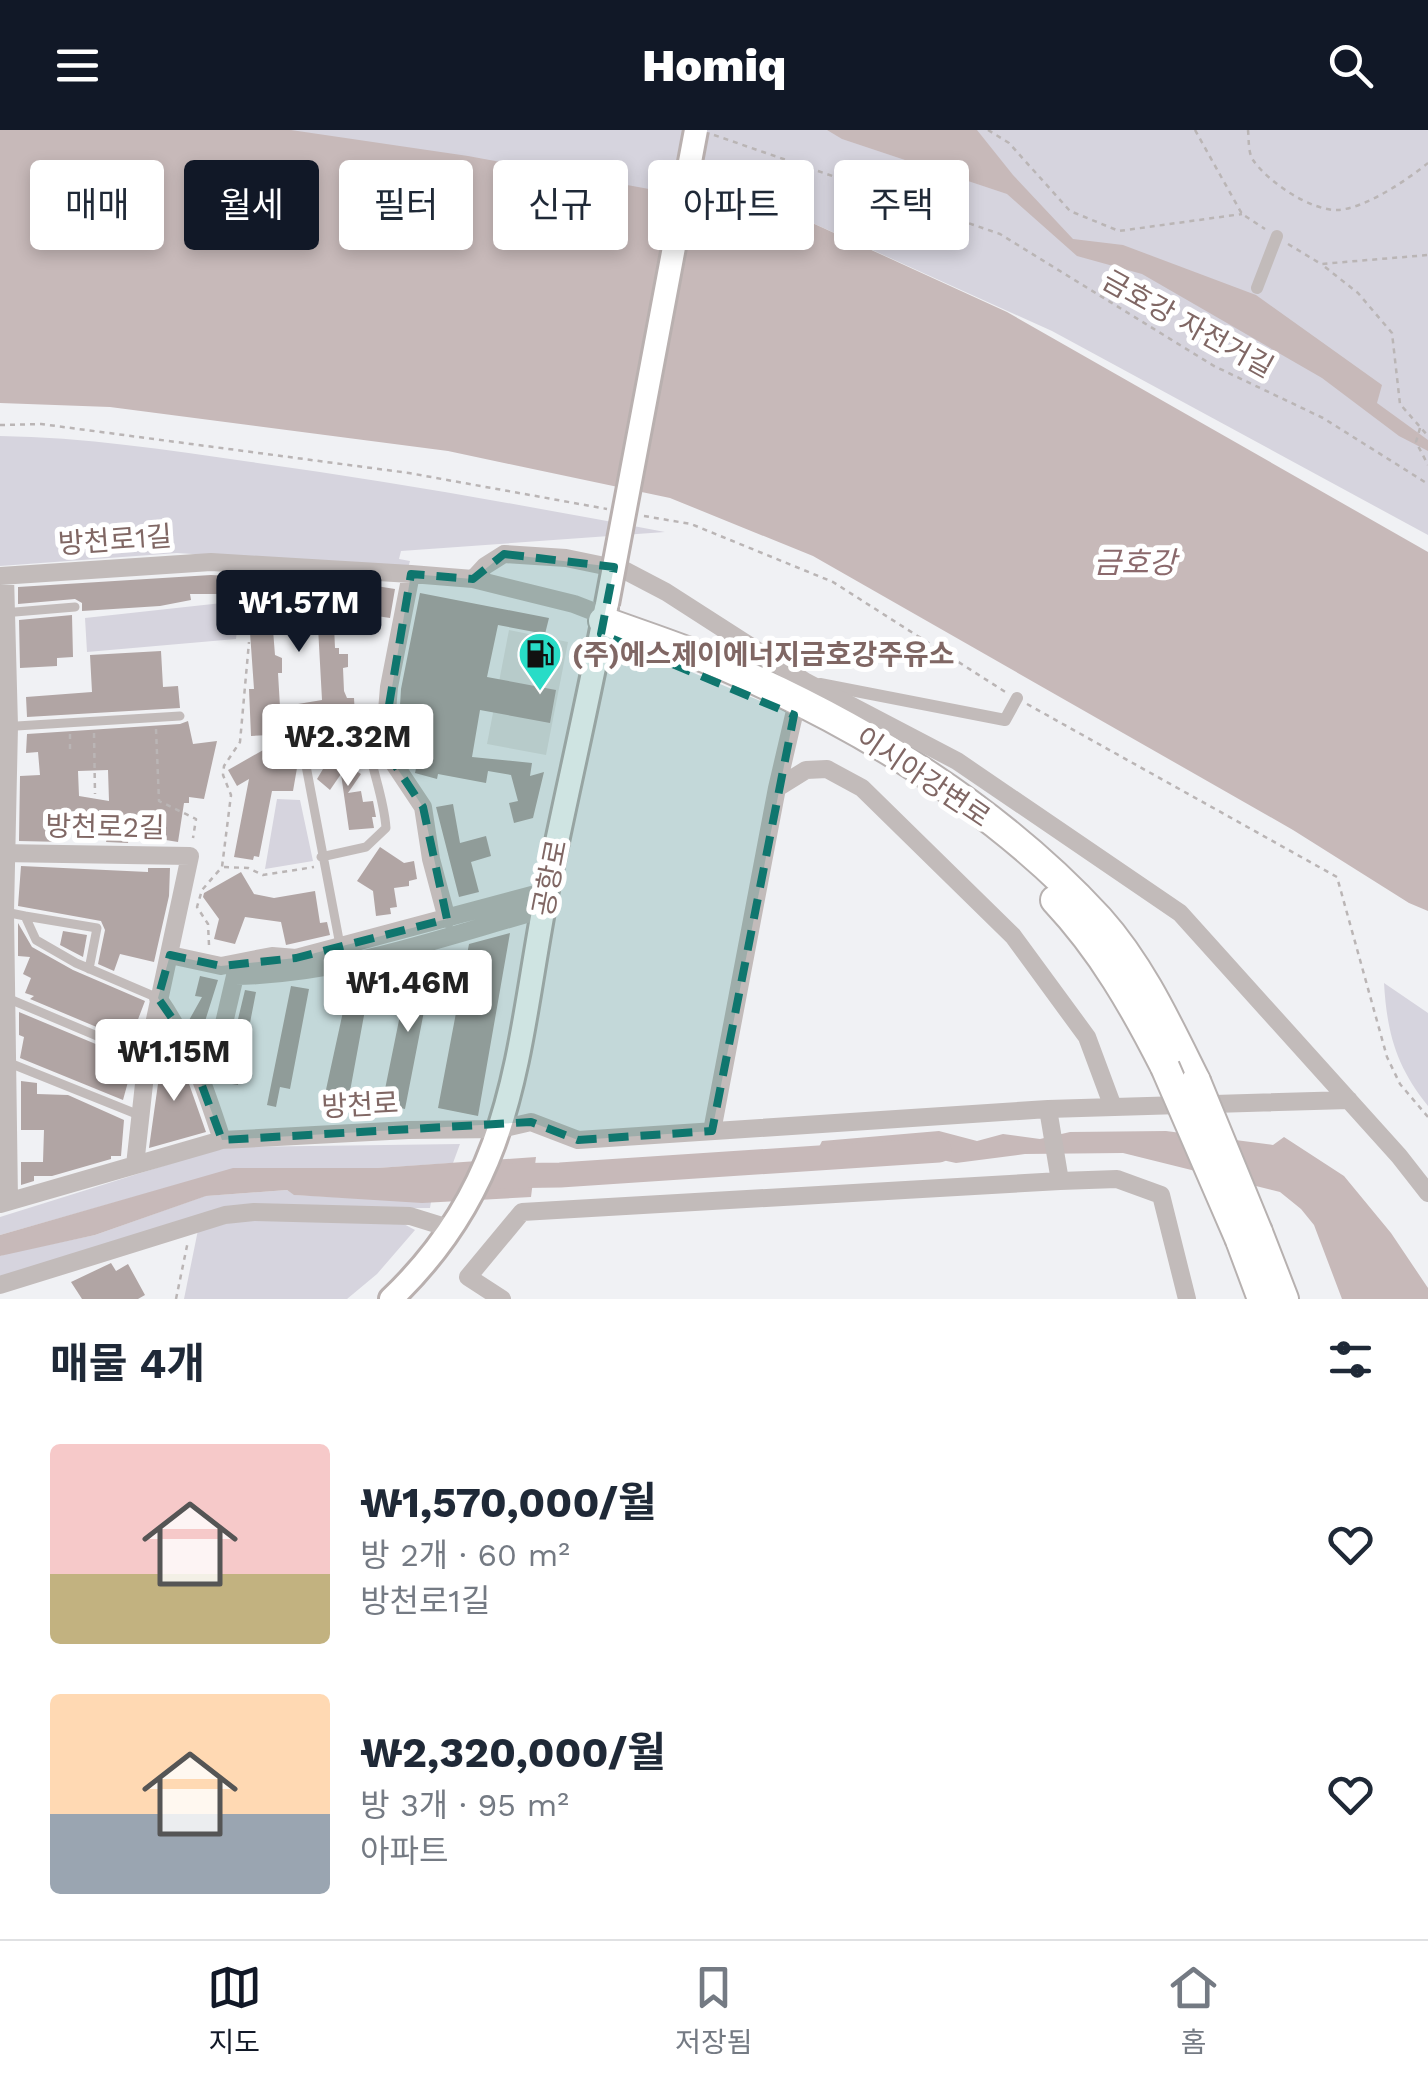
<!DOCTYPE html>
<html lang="ko">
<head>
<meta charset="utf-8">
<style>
  body { margin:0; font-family:"Work Sans","Noto Sans KR",sans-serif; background:#f6f6f7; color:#1f2937; height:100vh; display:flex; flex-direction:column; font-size:38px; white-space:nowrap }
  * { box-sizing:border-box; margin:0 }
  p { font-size:32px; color:#747a83 }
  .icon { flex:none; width:55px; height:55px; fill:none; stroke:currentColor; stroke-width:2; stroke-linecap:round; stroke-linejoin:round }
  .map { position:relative; height:1169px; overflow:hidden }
  .panel { display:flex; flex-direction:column; background:#fff; flex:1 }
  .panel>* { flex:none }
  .banner { position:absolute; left:30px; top:30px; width:1370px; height:90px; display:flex; gap:20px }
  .price { position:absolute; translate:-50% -85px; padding:0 22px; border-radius:10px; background:#fff; color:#222; font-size:32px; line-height:65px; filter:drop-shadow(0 2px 5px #0008) }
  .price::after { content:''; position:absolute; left:50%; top:60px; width:30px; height:22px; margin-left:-15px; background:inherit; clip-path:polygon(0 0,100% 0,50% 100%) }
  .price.active { background:#111827; color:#fff }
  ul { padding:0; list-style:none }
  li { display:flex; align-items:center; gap:30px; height:250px; padding:0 50px }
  li span { display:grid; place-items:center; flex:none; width:280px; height:200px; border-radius:10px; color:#555 }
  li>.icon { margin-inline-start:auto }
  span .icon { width:120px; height:120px; fill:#fffc; stroke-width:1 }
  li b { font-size:42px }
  h2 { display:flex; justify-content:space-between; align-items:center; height:120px; padding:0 50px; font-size:42px }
  .pill { padding:0 35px; border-radius:10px; background:#fff; box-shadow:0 5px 15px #0003; font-size:35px; line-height:90px }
  .pill.active { background:#111827; color:#fff }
  header { display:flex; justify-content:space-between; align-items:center; height:130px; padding:0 50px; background:#111827; color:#fff; font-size:45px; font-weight:800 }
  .tabs { display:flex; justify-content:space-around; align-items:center; height:140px; border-top:2px solid #e0e1e3; background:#fff; font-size:28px; color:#747a83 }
  .tabs a { display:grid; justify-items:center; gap:5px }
  .tabs .active { color:#111827 }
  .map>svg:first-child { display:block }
  .built { fill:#e2e0e1 }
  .green { fill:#d6d4de }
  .water { fill:#c7b9b9 }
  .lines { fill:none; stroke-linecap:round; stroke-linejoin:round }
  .river { stroke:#c7b9b9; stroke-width:25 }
  .building { fill:#b1a5a4; fill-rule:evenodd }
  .secondary-casing { stroke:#b9b0af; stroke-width:28 }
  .trunk-casing { stroke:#b7b1b0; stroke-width:32 }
  .path { stroke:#bab5b5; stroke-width:2.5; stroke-dasharray:5 5; stroke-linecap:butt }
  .service { stroke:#c2bbba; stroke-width:9 }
  .pedestrian { stroke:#c2bbba; stroke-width:12 }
  .minor { stroke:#c2bbba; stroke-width:18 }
  .secondary { stroke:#fff; stroke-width:22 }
  .trunk { stroke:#fff; stroke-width:28 }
  .secondary-bridge-casing { stroke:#b9b0af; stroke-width:28; stroke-linecap:butt }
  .trunk-bridge-casing { stroke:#b7b1b0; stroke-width:32; stroke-linecap:butt }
  .secondary-bridge { stroke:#fff; stroke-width:22 }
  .trunk-bridge { stroke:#fff; stroke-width:28 }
  .marked { fill:#0f766e; fill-opacity:0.2; stroke:#0f766e; stroke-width:8; stroke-dasharray:20 12; stroke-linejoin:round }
  .labels { text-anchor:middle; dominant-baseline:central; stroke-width:10; stroke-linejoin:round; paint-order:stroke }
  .street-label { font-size:28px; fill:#806764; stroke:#fff }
  .poi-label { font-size:28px; font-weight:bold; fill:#806764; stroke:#fff; text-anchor:start }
  .water-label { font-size:30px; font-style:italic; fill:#8b696c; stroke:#fff }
</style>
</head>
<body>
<header><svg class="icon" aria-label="menu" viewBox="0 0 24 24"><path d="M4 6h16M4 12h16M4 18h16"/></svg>Homiq<svg class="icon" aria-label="search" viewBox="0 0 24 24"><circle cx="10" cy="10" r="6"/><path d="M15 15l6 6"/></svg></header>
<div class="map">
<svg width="1428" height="1169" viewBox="0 0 1428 1169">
  <rect width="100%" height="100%" fill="#f0f1f4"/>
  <path class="built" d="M 509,500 L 568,512 L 546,625 L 487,614 Z"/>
  <path class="green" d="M 227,0 L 1428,0 L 1428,405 L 1052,201 L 797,86 Z
    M 0,306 C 84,307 168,320 251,332 C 390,351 527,376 665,402 L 401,421 L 399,429 L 410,431 L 408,438 L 177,423 L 0,436 Z
    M 231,472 L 232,499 L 237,500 L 236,509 L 87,522 L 85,488 Z
    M 277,669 L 300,670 L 313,731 L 265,739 Z
    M 1384,853 L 1428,883 L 1428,976 C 1396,936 1387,903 1384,853 Z
    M 460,1014 L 453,1033 L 377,1038 L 233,1039 L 0,1105 L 0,1087 L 211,1021 L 237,1017 Z
    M 287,1060 L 295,1065 L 431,1072 L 430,1078 L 240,1079 L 0,1149 L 0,1126 L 9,1123 L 95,1105 L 205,1066 Z
    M 255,1087 L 400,1092 L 415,1100 L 377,1144 L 347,1169 L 184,1169 L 198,1100 Z"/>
  <path class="water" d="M 0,0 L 291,0 L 468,26 L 797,86 L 1007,182 L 1428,422 L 1428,781 L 1409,773 L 1293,700 L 813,426 L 670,368 L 448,321 L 110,277 L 0,273 Z
    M 827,0 L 977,0 L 1013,45 L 1073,109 L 1123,115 L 1256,165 L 1382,255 L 1377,273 L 1428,310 L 1428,321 L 1399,306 L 1322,248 L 1142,144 L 1077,126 L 1007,64 L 842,9 Z
    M 939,1001 L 977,1011 L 1003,1004 L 1040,1009 L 1070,1002 L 1166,1001 L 1273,1015 L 1284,1007 L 1344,1046 L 1391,1103 L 1428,1158 L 1428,1169 L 1342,1169 L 1314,1095 L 1301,1079 L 1280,1062 L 1123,1023 L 1025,1024 L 956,1033 L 905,1022 L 816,1023 L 822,1011 Z
    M 536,1027 L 531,1067 L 422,1073 L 294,1065 L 287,1060 L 206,1066 L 95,1105 L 0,1126 L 0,1105 L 233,1038 L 377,1038 Z"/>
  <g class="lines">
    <path class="river" d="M 500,1046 L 560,1045 L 939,1020"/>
  </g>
  <path class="building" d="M 211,445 L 229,446 L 229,464 L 190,464 L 191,470 L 160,476 L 82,481 L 82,473 L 75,469 L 18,474 L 18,457 Z
    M 252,447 L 356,453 L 355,494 L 334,495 L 335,518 L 339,518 L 339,524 L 348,524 L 348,537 L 343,538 L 344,561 L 347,568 L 354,568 L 355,586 L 347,586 L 348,603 L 313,605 L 315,621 L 312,622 L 304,581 L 298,575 L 292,576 L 288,584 L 296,624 L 293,625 L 290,604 L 251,606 L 249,559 L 254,559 L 248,474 L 251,474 ZM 318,497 L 322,570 L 280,577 L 278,543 L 282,543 L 282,528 L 275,525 L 273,500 Z
    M 376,456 L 395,459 L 390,488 L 377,486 L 380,468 L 374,467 Z
    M 420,463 L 549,488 L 545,504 L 498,495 L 487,547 L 556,560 L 550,593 L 480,580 L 472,627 L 532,633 L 530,646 L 544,642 L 533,688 L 514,693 L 509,673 L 518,671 L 511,645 L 488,641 L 486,653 L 438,644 L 437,649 L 415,643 L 424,601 L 400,597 L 399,592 L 401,559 Z
    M 72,485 L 73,527 L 57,528 L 57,536 L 20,538 L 19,490 Z
    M 161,521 L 163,557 L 178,556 L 180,578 L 27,587 L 26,567 L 92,562 L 90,525 Z
    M 188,591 L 193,614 L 217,611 L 204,669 L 189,667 L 189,673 L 184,673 L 178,712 L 129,704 L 128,713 L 106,712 L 108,704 L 90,701 L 92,689 L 65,690 L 64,712 L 19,711 L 20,646 L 40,645 L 38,622 L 26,623 L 27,604 L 180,594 ZM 108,640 L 109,671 L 79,666 L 78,641 Z
    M 338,614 L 352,624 L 352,631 L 356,634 L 353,639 L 361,644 L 348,663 L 361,661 L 363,672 L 373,671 L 376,687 L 372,687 L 374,698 L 349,700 L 341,644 L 330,660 L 317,649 Z
    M 265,619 L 273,633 L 297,638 L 293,661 L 272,661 L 259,727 L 254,726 L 253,730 L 234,727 L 249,649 L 237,656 L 228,640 Z
    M 453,674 L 460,713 L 486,706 L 491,726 L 471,732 L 479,762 L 459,767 L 436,677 Z
    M 380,717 L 404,733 L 414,731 L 417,749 L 409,751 L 409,756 L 394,758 L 397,777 L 390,778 L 391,784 L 376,786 L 373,761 L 357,751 Z
    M 21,736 L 148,742 L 148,738 L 170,738 L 169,766 L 154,832 L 120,824 L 114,841 L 98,834 L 105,800 L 101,791 L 18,776 Z
    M 241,742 L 254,764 L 274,768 L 315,761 L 320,793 L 327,792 L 330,805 L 286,815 L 281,792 L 245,787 L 235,814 L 214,809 L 219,789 L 203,767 L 204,763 Z
    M 18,793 L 32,817 L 73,840 L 145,871 L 137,892 L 141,894 L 137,914 L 30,869 L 34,866 L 25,863 L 31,848 L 23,844 L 30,827 L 18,826 Z
    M 63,801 L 87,805 L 83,827 L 60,815 Z
    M 510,803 L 478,986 L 438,978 L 469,814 Z
    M 411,831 L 433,835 L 405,979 L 382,974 Z
    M 368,841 L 372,842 L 346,983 L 322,978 L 351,845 Z
    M 200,846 L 218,850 L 201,904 L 188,892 L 202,867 L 195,866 Z
    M 291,856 L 309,859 L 290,959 L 280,957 L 276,977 L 267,975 Z
    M 245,860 L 256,862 L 238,955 L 220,952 L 226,939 Z
    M 19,882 L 134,930 L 123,970 L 20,928 L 24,907 L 19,905 Z
    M 165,904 L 182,936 L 179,953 L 188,951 L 206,1002 L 149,1018 Z
    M 21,951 L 37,953 L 37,964 L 68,965 L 124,990 L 121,1026 L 111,1026 L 111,1029 L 52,1046 L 34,1046 L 34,1051 L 21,1055 L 21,1032 L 43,1032 L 44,1000 L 21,1000 Z
    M 111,1133 L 116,1141 L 128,1134 L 145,1165 L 138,1169 L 82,1169 L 71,1152 Z"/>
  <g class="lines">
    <defs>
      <path id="secondary" d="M 391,1169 C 518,1048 516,920 547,760 C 566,666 588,572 606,478"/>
      <path id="trunk" d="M 603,491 C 644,506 685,519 724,536 C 862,596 996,677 1099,789 C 1141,836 1168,895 1196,951
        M 1055,770 C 1102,820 1134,876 1165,937
        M 1258,1102 L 1284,1169
        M 1240,1110 L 1262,1169"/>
    </defs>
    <use href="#secondary" class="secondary-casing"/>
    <use href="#trunk" class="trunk-casing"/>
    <path class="path" d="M 988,0 L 1009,13 L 1070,81 L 1119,101 L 1242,84
      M 1195,0 L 1242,84 L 1265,99
      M 1248,0 C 1249,9 1248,23 1253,30 C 1268,52 1311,81 1338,80 C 1366,78 1407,50 1428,33
      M 714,5 L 1000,104 L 1214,236 L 1323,288 L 1428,354
      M 1288,114 L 1321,134 L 1428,125
      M 1325,137 L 1358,163 L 1392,203 L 1400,274 L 1428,306
      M 0,295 L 41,294 L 409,343 L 607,379
      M 1420,298 L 1416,312 L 1428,335
      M 644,386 L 691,394 L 833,452 L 1007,563
      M 1027,574 L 1337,747 L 1387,927 L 1400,954 L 1428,987
      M 156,599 L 159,671 L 196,689 L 193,708
      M 94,603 L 95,664
      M 70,604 L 70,620
      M 317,623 L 329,611 L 357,614
      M 224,737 L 248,738 L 263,745 L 314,737
      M 209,815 L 208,794 L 197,777 L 202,760 L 222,737 L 231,665 L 223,645 L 224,636 L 240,612 L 249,512
      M 176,1169 L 188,1111"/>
    <path class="service" d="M 3,483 L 75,477
      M 296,583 L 340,815
      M 0,597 L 180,586
      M 321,727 L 366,717 L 386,698 C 384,670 374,646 369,619
      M 5,782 L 25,786 L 36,810 L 76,833 L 158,868
      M 25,786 L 97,798 L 89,839
      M 7,868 L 147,927
      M 7,932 L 139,985"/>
    <path class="pedestrian" d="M 1257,158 L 1277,106
      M 820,554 L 1005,590 L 1017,568"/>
    <path class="minor" d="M 411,444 L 389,557 L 386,593 L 395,635 L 423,677 L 431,729 L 447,789
      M 0,446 L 211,432 L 411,444 L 473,449 L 574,474 L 605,486
      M 5,446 L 9,596 L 5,782 L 9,1070
      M 473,449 L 485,436 L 504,424 L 566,428 L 624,440 L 666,462 L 806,552 L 957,631 L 1180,783 L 1399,1026 L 1428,1063
      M 777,658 L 794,585
      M 0,723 L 190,726 L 147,927 L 135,1035
      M 170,825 L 221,836 L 272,826 L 296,828 L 547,761
      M 158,868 C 190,914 205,957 222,1010
      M 202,946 L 214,936 L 235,846 C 340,845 443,807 544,779
      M 1048,979 L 1349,970
      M 712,1001 L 777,658 L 806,640 L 827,639 L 862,658 L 1013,806 L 1087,907 L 1113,977
      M 0,1074 L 222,1010 L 408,1000 L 500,999 L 531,992 L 578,1010 L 1048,979 L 1060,1051 L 1117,1049 L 1161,1065 L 1187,1169
      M 0,1155 L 225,1085 L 254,1082 L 410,1086 L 452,1099
      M 502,1169 L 468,1147 L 522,1082 L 1060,1051"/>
    <use href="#secondary" class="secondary"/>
    <use href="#trunk" class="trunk"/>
    <defs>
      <path id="secondary-bridge" d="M 607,474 L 696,0"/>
      <path id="trunk-bridge" d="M 1165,937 L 1240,1110
        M 1196,951 L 1258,1102"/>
    </defs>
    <use href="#secondary-bridge" class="secondary-bridge-casing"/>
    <use href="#trunk-bridge" class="trunk-bridge-casing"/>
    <use href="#secondary-bridge" class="secondary-bridge"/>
    <use href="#trunk-bridge" class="trunk-bridge"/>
  </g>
  <path class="marked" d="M 504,424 L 614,437 L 601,504 L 794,585 L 712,1001 L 578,1010 L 531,992 L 222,1010 L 183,904 L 158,868 L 170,825 L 221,836 L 296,828 L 447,789 L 423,677 L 395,635 L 386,593 L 411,444 L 473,449 Z"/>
  <defs>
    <symbol id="fuel-pin" viewBox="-11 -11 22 30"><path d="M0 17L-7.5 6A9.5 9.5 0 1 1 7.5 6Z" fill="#28dcc7" stroke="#fff"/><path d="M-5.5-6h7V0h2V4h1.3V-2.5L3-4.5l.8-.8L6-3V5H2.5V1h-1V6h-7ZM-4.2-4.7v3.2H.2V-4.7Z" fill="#111"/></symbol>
  </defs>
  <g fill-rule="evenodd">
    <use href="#fuel-pin" x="515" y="499" width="50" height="68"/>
  </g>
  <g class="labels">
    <g class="street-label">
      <text transform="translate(1188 194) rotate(29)">금호강 자전거길</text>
      <text transform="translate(115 410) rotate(-4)">방천로1길</text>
      <text transform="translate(923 647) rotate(34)">이시아강변로</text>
      <text transform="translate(105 697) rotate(1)">방천로2길</text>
      <text transform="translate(550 748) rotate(-79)">공항로</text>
      <text transform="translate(360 975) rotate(-3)">방천로</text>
    </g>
    <g class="poi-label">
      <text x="572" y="524">(주)에스제이에너지금호강주유소</text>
    </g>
    <g class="water-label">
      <text x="1135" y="432">금호강</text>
    </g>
  </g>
</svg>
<b class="price active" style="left:299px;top:525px">₩1.57M</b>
<b class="price" style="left:348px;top:659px">₩2.32M</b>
<b class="price" style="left:408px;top:905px">₩1.46M</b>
<b class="price" style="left:174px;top:974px">₩1.15M</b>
<div class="banner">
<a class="pill">매매</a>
<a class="pill active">월세</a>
<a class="pill">필터</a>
<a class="pill">신규</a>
<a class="pill">아파트</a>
<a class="pill">주택</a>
</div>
</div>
<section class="panel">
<h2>매물 4개<svg class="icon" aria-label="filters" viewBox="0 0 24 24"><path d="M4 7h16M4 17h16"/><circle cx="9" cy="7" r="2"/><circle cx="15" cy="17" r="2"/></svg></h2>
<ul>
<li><span style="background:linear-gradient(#f6c9c9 65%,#c2b280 0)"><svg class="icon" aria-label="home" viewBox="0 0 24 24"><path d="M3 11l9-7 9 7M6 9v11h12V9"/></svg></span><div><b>₩1,570,000/월</b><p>방 2개 · 60 m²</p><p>방천로1길</p></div><svg class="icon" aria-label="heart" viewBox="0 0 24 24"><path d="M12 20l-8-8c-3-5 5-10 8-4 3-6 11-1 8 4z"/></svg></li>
<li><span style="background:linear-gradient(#ffd9b3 60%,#9aa5b1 0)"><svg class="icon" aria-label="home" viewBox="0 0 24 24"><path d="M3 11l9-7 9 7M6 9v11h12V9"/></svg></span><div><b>₩2,320,000/월</b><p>방 3개 · 95 m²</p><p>아파트</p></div><svg class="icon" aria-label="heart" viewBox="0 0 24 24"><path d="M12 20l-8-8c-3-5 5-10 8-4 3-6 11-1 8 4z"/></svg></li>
</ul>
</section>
<nav class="tabs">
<a class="active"><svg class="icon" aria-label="map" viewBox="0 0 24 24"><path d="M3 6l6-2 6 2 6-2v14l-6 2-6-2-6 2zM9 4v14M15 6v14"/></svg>지도</a>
<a><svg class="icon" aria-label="saved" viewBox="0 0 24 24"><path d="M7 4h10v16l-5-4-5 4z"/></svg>저장됨</a>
<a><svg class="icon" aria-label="home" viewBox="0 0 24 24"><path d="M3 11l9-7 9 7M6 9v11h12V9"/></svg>홈</a>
</nav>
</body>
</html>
